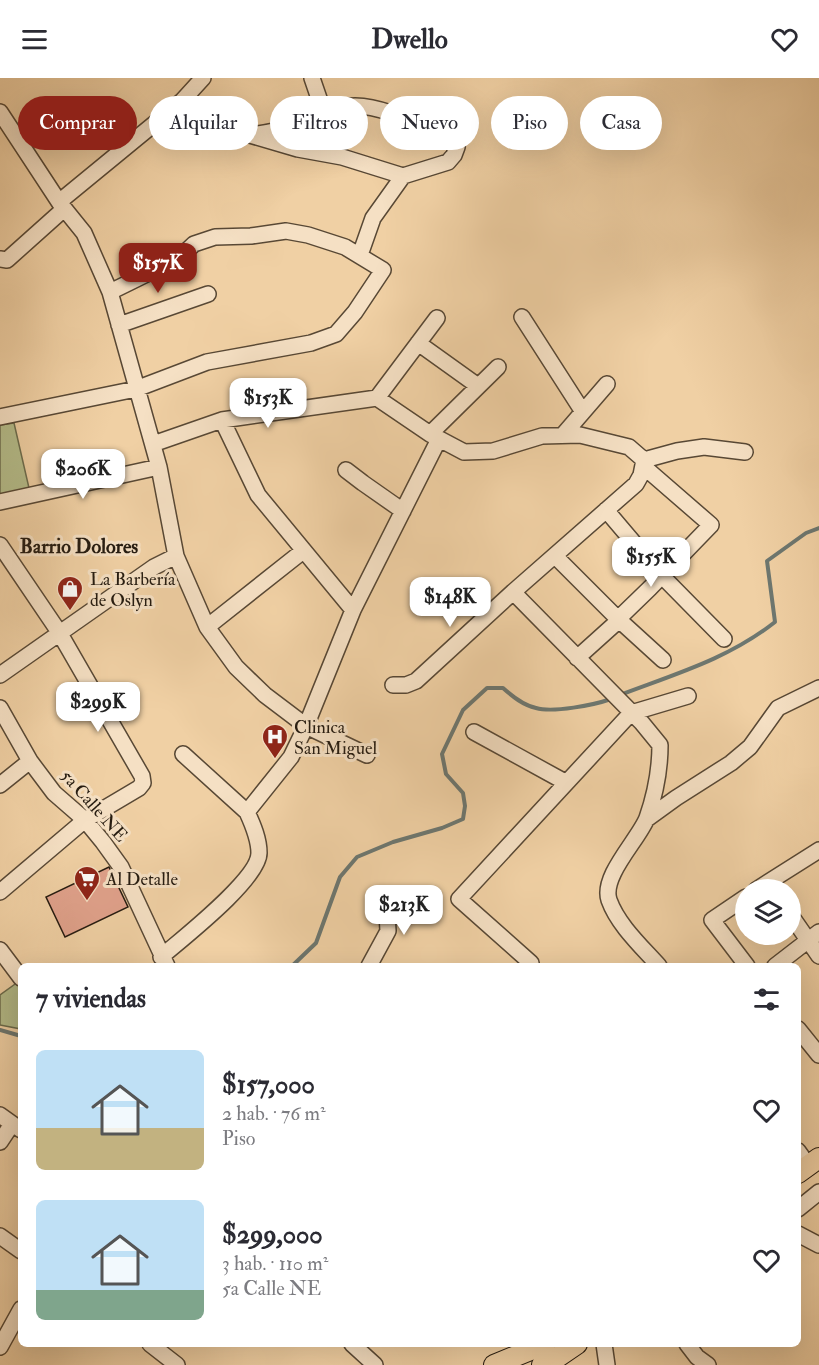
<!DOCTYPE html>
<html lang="es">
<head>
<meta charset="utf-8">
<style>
  body { margin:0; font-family:"IM FELL Double Pica",serif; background:#f7f7f7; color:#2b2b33; height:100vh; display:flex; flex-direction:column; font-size:22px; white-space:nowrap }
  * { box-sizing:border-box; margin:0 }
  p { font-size:20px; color:#7c7c81 }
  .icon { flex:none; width:33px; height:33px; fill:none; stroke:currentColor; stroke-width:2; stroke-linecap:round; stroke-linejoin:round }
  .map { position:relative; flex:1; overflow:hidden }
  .side { position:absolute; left:18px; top:885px; width:783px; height:384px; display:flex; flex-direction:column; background:#fff; border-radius:9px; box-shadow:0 6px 24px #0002 }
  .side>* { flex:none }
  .top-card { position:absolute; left:18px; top:18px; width:783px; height:54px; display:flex; gap:12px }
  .controls { position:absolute; left:735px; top:801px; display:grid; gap:12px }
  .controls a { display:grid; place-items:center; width:66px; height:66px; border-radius:50%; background:#fff; box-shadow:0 6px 24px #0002; font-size:30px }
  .price { position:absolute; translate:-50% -51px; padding:0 14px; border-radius:12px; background:#fff; color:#222; font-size:20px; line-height:39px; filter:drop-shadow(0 2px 3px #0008) }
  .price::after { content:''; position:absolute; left:50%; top:36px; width:18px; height:14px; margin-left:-9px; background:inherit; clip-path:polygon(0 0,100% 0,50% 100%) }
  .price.current { background:#8f2418; color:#fff }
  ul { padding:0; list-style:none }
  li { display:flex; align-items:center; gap:18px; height:150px; padding:0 18px }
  li span { display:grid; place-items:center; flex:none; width:168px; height:120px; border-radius:9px; color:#555 }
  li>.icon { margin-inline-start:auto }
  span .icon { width:72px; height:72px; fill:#fffc; stroke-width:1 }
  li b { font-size:26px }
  h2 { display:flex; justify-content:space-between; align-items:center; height:72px; padding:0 18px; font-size:26px }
  .pill { padding:0 21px; border-radius:27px; background:#fff; box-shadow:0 6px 24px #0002; font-size:21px; line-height:54px }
  .pill.current { background:#8f2418; color:#fff }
  header { display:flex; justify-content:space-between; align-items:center; height:78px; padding:0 18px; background:#fff; font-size:27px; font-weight:700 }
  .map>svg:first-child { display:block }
  .green { fill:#b4bc8a; stroke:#6c6c4d; stroke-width:1.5 }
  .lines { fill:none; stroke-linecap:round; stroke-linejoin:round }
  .stream { stroke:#6d7770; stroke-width:4 }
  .building { fill:#e1a28c; stroke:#251b10; stroke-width:1.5 }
  .minor-casing { stroke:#584835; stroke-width:18 }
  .major-casing { stroke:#251b10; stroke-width:22 }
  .minor { stroke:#f5e0c4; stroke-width:15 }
  .major { stroke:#f0d0a4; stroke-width:20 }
  .labels { text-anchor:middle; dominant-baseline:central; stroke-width:6; stroke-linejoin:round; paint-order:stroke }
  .poi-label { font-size:18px; fill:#251b10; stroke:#f5e0c4; text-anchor:start }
  .street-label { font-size:18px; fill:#251b10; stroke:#f5e0c4 }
  .neighbourhood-label { font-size:20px; font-weight:bold; fill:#251b10; stroke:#f5e0c4 }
</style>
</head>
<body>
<header><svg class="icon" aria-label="menu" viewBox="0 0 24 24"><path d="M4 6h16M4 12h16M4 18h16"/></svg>Dwello<svg class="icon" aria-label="heart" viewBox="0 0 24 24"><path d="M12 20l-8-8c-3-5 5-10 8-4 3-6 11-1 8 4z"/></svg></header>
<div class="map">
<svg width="819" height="1287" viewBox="0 0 819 1287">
  <rect width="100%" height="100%" fill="#f0d0a4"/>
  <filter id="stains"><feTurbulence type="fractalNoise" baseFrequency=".00333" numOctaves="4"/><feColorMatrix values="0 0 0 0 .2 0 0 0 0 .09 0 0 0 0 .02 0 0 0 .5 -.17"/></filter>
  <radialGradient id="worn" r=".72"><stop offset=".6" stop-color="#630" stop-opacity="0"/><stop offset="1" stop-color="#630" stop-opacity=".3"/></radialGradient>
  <path class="green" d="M 14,345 L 29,410 L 0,418 L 0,347 Z
    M 18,904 L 21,908 L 21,951 L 0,947 L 0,917 Z"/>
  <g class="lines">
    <path class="stream" d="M 620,617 C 675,596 728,581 775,544 L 767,483 L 806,455 L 819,450
      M 292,888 L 316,865 L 340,799 L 357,779 L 393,764 L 442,750 L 463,741 L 465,728 L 463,715 L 446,696 L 442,676 L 463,632 L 487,610 L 503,610 C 513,619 523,627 536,630 C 553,635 594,627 611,621
      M 0,952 L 21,958"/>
  </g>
  <path class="building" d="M 109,789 L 128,829 L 65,859 L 46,819 Z"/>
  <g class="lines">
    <defs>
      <path id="minor" d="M 312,0 L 324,35
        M 182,23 L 218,44 L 250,57 L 298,71 L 342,79 L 403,98 L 448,84 L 454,77 L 457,69 L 449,63 C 421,49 377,22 344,29 C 327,33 312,41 296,47 C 281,52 266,55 250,57
        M 0,34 L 59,124 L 84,155 L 110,214 L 159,389 L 176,478 L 207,549 L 236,589 L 265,617 L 306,648 L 367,677
        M 59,124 L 182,23 L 203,0
        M 360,177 L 373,140 L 403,98
        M 0,181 L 7,182 L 64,131
        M 522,239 L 583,334
        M 119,247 L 208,216
        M 418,265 L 478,308
        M 377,320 L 430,356 L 464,374 L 493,373 L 542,358 L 580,357 L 629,369 L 644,382 L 641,397 L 636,406 L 513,514 L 642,645 L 660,667 C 660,690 655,717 647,740 C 639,761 601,798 609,822 C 618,847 641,868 659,888
        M 0,339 L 136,311 L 207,284 L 311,265 L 336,256 L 355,234 L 383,192 L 345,169 L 308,157 L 286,153 L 251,158 L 215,159 L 194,166 L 179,180 L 110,214
        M 222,342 L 258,417 L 353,532
        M 430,356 L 498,289
        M 563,357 L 607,306
        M 153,366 L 222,342 L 377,320 L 437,240
        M 644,382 L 677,373 L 704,369 L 745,374
        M 643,388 L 711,447 L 650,510 L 618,541 L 663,582
        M 346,392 L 363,405 L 403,433
        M 0,424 L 159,389
        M 606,432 L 662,498 L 724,561
        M 0,467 L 59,554 L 142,698 L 143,705 L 139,710 L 85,742 L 0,814
        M 555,478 L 618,541 L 617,544 L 577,580
        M 207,549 L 303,473
        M 0,597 L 154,489 L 176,478
        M 393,607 L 406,607 L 416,603 L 513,514
        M 0,630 L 30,683 L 54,715 L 85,742 L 103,764 L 121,789 L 167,888
        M 474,654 L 565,704
        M 183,676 L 247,734
        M 0,707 L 30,683
        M 647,741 L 676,720 L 731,685 L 750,669 L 778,630 L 819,610
        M 756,812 L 819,772
        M 746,819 L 712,842 L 747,888
        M 790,836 L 819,878
        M 0,872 L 21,900
        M 161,879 C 183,860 259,801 259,775 C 259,761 253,747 247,734 L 291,679 L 306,648 L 353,532 L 439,361
        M 531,885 L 459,821 L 631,635 L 688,618
        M 369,888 L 388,853 L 386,816
        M 775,888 L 819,854
        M 798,951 L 819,977
        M 0,1037 L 21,1052
        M 0,1064 L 12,1046
        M 798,1073 L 808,1087
        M 798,1131 L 819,1114
        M 798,1156 L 819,1167
        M 0,1158 L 21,1173
        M 150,1266 L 177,1287
        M 352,1266 L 375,1287
        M 604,1266 L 607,1287
        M 687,1266 L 697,1279 L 708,1287
        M 0,1269 L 21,1231"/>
      <path id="major" d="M 798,1095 L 819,1080
        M 494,1287 L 545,1266
        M 542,1287 L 552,1283 L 577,1266"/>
    </defs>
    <use href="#minor" class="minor-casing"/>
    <use href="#major" class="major-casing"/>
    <use href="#minor" class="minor"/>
    <use href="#major" class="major"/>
  </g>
  <defs>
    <symbol id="shop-pin" viewBox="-11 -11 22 30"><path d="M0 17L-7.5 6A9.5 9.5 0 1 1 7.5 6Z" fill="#8f2418" stroke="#f5e0c4"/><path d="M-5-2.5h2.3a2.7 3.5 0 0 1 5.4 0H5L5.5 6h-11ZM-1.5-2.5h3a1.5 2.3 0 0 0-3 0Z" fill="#fff"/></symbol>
    <symbol id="hospital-pin" viewBox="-11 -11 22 30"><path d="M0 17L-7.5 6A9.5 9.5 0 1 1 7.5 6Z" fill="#8f2418" stroke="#f5e0c4"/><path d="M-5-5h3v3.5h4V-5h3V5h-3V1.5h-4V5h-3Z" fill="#fff"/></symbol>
    <symbol id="supermarket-pin" viewBox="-11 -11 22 30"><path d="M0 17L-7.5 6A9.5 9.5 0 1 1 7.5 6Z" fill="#8f2418" stroke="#f5e0c4"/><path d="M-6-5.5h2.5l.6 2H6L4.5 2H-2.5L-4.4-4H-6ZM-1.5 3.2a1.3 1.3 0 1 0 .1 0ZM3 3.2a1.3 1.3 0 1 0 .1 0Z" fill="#fff"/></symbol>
  </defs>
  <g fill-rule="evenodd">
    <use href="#shop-pin" x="55" y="496" width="30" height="40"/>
    <use href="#hospital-pin" x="260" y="644" width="30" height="40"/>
    <use href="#supermarket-pin" x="72" y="786" width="30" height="40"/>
  </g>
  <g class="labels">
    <g class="poi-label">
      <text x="90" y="501">La Barbería<tspan x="90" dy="21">de Oslyn</tspan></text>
      <text x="294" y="649">Clinica<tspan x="294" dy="21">San Miguel</tspan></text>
      <text x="106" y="801">Al Detalle</text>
    </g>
    <g class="street-label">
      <text transform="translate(94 728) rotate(48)">5a Calle NE</text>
    </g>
    <g class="neighbourhood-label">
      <text x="79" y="468">Barrio Dolores</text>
    </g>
  </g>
  <rect width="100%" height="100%" filter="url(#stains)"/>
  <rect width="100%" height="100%" fill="url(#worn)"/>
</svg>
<div class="controls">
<a><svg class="icon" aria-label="layers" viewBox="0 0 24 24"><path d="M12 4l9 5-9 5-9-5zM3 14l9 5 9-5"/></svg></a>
</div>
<b class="price current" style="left:158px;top:216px">$157K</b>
<b class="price" style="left:268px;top:351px">$153K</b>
<b class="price" style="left:83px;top:422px">$206K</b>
<b class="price" style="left:651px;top:510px">$155K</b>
<b class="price" style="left:450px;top:550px">$148K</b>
<b class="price" style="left:98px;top:655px">$299K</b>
<b class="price" style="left:404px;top:858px">$213K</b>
<div class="top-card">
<a class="pill current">Comprar</a>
<a class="pill">Alquilar</a>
<a class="pill">Filtros</a>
<a class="pill">Nuevo</a>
<a class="pill">Piso</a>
<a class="pill">Casa</a>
</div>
<section class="side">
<h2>7 viviendas<svg class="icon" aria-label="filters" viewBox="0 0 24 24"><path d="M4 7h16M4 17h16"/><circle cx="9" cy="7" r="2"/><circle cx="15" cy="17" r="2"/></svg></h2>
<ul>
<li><span style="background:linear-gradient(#bfe0f5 65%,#c2b280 0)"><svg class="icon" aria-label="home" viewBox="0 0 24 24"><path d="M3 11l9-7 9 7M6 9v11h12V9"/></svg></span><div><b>$157,000</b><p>2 hab. · 76 m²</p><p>Piso</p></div><svg class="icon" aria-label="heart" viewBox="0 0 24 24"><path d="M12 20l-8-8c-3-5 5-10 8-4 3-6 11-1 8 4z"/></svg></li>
<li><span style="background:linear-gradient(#bfe0f5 75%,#7fa58c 0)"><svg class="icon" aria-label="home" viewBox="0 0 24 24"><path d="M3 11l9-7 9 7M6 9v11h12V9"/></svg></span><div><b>$299,000</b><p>3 hab. · 110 m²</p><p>5a Calle NE</p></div><svg class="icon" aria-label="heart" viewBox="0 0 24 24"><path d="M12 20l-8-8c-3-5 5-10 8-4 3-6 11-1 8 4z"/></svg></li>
</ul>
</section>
</div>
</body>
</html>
